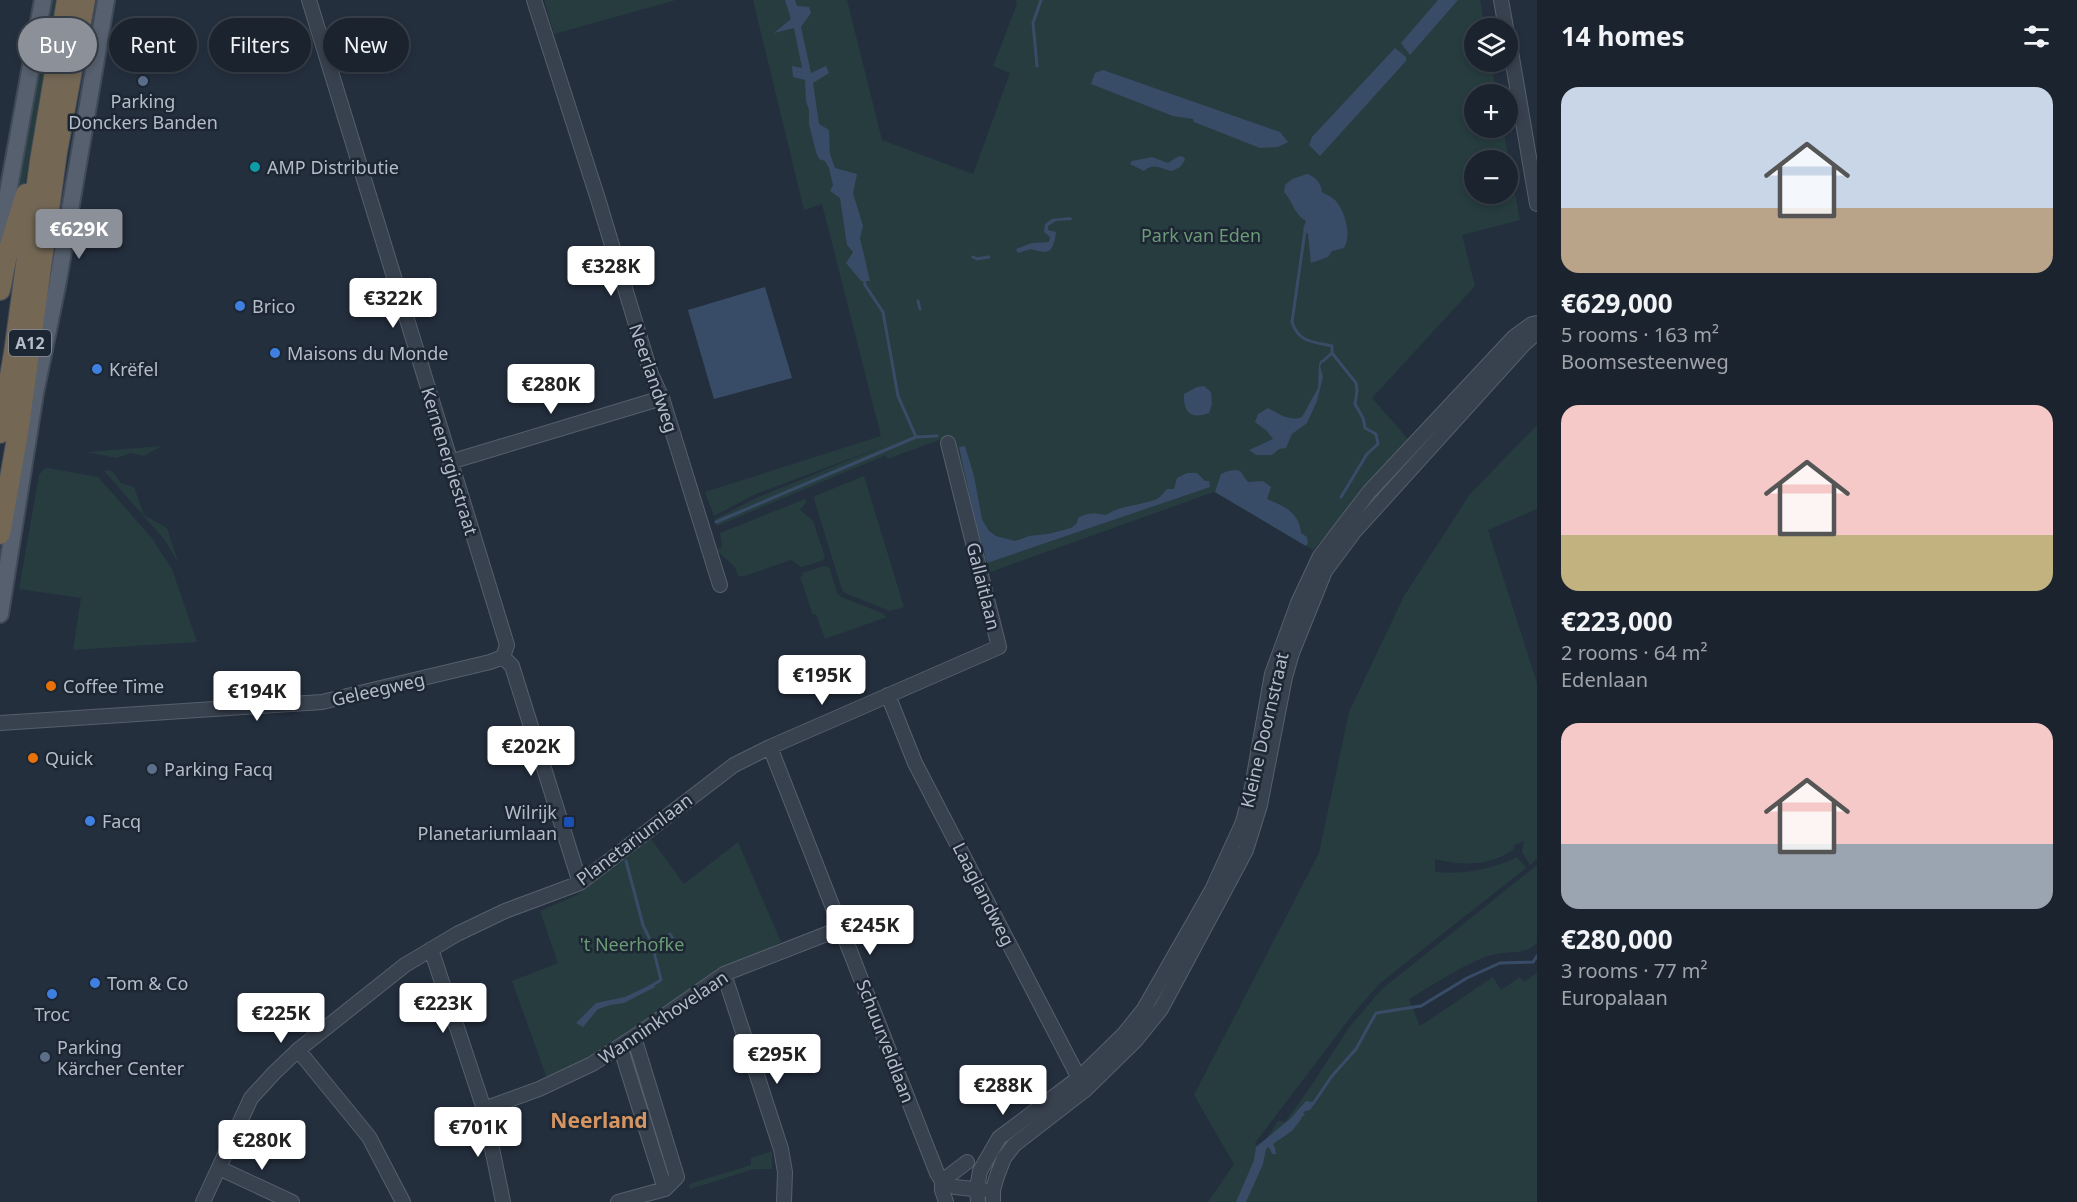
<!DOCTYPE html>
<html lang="en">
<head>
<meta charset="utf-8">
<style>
  body { margin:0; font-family:"Noto Sans",sans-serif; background:#242b36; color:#f1f3f6; height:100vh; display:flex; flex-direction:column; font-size:22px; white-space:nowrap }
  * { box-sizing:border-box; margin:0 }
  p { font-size:20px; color:#a0a4aa }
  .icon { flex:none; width:33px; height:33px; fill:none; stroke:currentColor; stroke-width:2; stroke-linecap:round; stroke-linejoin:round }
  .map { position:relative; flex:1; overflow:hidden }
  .drawer { display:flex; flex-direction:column; background:#1b232e; width:540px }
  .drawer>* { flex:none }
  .banner { position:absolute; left:18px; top:18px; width:570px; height:54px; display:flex; gap:12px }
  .fabs { position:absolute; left:1464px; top:18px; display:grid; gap:12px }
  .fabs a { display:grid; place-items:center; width:54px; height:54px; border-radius:50%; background:#1b232e; box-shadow:0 3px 9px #0003,0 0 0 2px #39404a; font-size:30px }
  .price { position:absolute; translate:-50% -51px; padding:0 14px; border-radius:6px; background:#fff; color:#222; font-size:20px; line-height:39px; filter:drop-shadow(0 2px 3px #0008) }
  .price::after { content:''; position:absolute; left:50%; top:36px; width:18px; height:14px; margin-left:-9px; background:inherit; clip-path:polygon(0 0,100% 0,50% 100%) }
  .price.active { background:#8c9099; color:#fff }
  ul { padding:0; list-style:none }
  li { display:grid; align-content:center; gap:12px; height:318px; padding:0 24px }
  li span { display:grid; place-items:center; height:186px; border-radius:18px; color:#555 }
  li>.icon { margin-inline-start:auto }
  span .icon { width:108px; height:108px; fill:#fffc; stroke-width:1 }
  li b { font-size:26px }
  h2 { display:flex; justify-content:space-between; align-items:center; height:72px; padding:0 24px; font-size:26px }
  .pill { padding:0 21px; border-radius:27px; background:#1b232e; box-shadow:0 3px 9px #0003,0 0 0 2px #39404a; font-size:21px; line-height:54px }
  .pill.active { background:#8c9099; color:#fff }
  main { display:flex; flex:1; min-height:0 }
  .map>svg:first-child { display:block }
  .green { fill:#263c3f; fill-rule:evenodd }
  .water { fill:#394c67 }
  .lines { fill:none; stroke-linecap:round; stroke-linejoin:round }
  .stream { stroke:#394c67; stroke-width:3 }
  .minor-casing { stroke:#565f6c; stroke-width:16 }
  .major-casing { stroke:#414a57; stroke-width:20 }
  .highway-casing { stroke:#434c59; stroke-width:22 }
  .minor { stroke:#38414e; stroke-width:14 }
  .major { stroke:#56606e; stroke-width:16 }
  .highway { stroke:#746855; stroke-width:20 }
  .service-dot { fill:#5c6f8a; stroke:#1d2633; stroke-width:2 }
  .culture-dot { fill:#0f9aa8; stroke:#1d2633; stroke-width:2 }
  .shop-dot { fill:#3f7fe0; stroke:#1d2633; stroke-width:2 }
  .food-dot { fill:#e8710a; stroke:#1d2633; stroke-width:2 }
  .transit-dot { fill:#1a4fb4; stroke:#1d2633; stroke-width:2 }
  .labels { text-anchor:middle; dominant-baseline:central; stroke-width:5; stroke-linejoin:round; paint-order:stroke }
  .shield { fill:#1d2633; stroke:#878f9c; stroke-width:1.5 }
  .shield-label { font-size:16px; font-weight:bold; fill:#b4bcc9 }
  .poi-label { font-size:18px; fill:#b4bcc9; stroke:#1d2633; text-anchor:start }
  .park-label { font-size:18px; fill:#6b9a76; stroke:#1d2633 }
  .street-label { font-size:18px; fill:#b4bcc9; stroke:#1d2633 }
  .quarter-label { font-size:21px; font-weight:bold; fill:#d59563; stroke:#1d2633 }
</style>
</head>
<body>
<main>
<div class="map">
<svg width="1537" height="1202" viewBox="0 0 1537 1202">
  <rect width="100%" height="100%" fill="#242f3e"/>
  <path class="green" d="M 50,0 L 56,0 L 25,183 L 12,225 Z
    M 544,0 L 676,0 L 554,34 Z
    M 753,0 L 847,0 L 882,140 L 973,174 L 1010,73 L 993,66 L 1017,4 L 1016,0 L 1480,0 L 1485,28 L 1474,28 L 1474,62 L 1491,62 L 1497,94 L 1474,94 L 1474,128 L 1503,128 L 1520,220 L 1462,235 L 1475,286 L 1372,398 L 1408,439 L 1313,550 L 1214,492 L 982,575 L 948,437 L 887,459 L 886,455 L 717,526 L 715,519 L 758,497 L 884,446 L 756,494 L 714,516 L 705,492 L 881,436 L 822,204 L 804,210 ZM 1474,160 L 1508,160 L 1508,194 L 1474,194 Z
    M 1537,425 L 1537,509 L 1488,530 L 1537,683 L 1537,859 L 1530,865 L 1522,852 L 1524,841 L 1514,845 L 1513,850 C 1489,866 1462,866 1435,859 L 1435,872 C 1461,875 1494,869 1517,857 L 1526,868 L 1379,984 L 1353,1014 L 1255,1143 L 1260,1149 L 1278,1121 L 1285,1122 L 1309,1089 L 1350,1026 L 1382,989 L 1537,865 L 1537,943 C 1525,955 1512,951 1497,954 C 1472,958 1432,986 1409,999 L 1420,1026 L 1493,977 L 1501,990 L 1520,977 L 1524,982 L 1537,973 L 1537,1202 L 1208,1202 L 1234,1164 L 1194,1095 L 1319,853 L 1349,712 L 1404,596 L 1470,494 Z
    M 162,446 L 144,456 L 131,453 L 116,458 L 87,452 Z
    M 48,468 L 98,477 L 151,537 L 172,569 L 197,642 L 73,650 L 81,598 L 19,589 L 39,475 L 44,469 Z
    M 105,470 L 112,471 L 121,483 L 134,487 L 144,515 L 167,528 L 178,562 L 164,539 L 105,472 Z
    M 864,476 L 904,607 L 890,611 L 845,593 L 842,590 L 814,499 L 815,496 Z
    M 805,499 L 807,501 L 800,510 L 813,521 L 825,557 L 822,561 L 801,567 L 791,560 L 745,576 L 738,576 L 735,567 L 716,550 L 722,547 L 720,533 Z
    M 824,566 L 829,567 L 837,592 L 841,597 L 880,612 L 887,617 L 825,639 L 816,614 L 813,615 L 800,577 L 803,576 L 802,573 Z
    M 651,839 L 684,884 L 738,842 L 781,942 L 717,974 L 610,1046 L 547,1078 L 512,981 L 558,963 L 540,911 L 577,895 Z
    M 772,1151 L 772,1169 L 754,1169 L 690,1189 L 689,1184 L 751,1165 L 751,1158 Z"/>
  <path class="water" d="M 785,0 L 795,0 L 797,6 L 809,7 L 811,13 L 801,27 L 811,73 L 826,66 L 829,73 L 813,83 L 819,124 L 829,130 L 830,154 L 835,168 L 857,174 L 853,193 L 863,226 L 860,238 L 870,281 L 861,281 L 846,263 L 853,252 L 847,245 L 840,198 L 830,191 L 833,185 L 829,168 L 825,161 L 819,159 L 816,152 L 809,124 L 809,110 L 806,101 L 805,80 L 793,77 L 792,66 L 802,68 L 794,28 L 774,33 L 791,19 Z
    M 1438,0 L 1458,0 L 1410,55 L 1401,43 Z
    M 1395,48 L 1406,57 L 1406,61 L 1320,156 L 1309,145 L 1312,137 Z
    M 1103,70 L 1280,132 L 1288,142 L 1278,147 L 1260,148 L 1194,122 L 1193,119 L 1173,116 L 1091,84 L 1095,73 Z
    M 1179,156 L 1184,157 L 1185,160 L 1180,167 L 1172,171 C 1160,169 1154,162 1144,171 L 1130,164 L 1132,161 L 1152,157 L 1168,163 Z
    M 1307,174 C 1316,177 1321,183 1322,192 C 1326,195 1331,196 1335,200 C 1345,211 1352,235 1344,248 L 1332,251 L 1328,257 L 1311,263 L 1308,234 L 1303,229 L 1306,221 C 1294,214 1293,202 1284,192 L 1285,185 L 1292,179 Z
    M 1071,217 L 1072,220 L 1056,221 L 1048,226 L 1048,230 L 1056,232 C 1053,252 1050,255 1031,249 L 1018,253 L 1016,249 L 1032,243 L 1049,242 L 1050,237 L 1044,232 L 1045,224 L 1052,219 Z
    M 765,287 L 792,378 L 714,399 L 688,310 Z
    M 1321,360 L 1323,361 L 1320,366 L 1323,377 L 1317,401 L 1307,423 L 1292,434 L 1286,448 L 1279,449 L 1272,455 L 1256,455 L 1249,450 L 1273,439 L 1267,431 L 1255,422 L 1258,414 L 1268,408 C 1279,414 1290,422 1302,417 L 1318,388 L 1319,364 Z
    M 1204,386 L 1211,392 L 1212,404 L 1209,413 C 1191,420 1183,412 1184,394 L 1197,387 Z
    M 965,446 L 974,476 L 982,519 L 989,531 L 996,536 L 1015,541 L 1029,536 L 1048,534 L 1071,528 L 1077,523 L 1078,518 C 1088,512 1094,513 1106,515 C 1121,505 1140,506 1157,499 C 1161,497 1163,493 1167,489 L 1174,489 L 1177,478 L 1187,473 L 1197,473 L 1205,481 L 1209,481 L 1210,487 L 987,563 L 974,516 L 959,447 Z
    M 1236,470 L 1240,471 L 1248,482 L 1263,481 L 1271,487 L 1267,499 C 1284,506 1299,512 1301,533 L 1307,537 L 1308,543 L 1306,546 L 1215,492 L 1221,474 L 1228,471 Z
    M 654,983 L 655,987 L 624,1003 L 610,1005 L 598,1009 L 583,1027 L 576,1023 L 596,1003 L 625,997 Z
    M 1306,1101 L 1312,1102 L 1314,1104 L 1310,1110 L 1303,1112 L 1305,1115 L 1301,1117 L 1302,1118 L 1292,1131 L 1273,1144 L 1275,1148 L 1276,1154 L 1272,1154 L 1269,1147 L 1266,1149 L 1263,1164 L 1246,1202 L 1236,1202 L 1254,1160 L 1256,1147 L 1290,1119 Z"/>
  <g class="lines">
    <path class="stream" d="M 1037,66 L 1033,23 L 1041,0
      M 1305,231 L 1292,322 C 1298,342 1313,342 1332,346 L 1332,353 L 1323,361
      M 973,257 L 977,259 L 989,257
      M 864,279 L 865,285 L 883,312 L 898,396 L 916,437
      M 918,301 L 920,309
      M 1332,353 L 1356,383 L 1357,391 L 1355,404 L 1363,418 L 1365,428 L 1376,434 L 1378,444 L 1367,454 L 1341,497
      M 716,522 L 916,437 L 937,436
      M 626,861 L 643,925 L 652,944 L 661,980 L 651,986
      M 666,937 L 670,934 L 677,945
      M 652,944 L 661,940
      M 1312,1105 L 1332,1076 L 1356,1049 L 1376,1013 L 1421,1006 L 1467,978 L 1500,963 L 1533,962 L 1537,956"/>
    <defs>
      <path id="minor" d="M 309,0 L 507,645 L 503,657
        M 534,0 L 598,199 L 651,374 L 662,398 L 720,585
        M 1501,0 L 1506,28
        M 1508,34 L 1537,204
        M 450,462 L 662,398
        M 503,657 L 512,666 L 580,883
        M 888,695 L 915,763 L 1082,1084
        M 0,723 L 322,702 L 490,662 L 503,657
        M 770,747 L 937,1173 L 942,1181 L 942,1190 L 946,1202
        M 431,949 L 484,1109 L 503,1202
        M 724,974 L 781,1149 L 785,1172 L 784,1202
        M 620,1046 L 665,1189
        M 298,1050 L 369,1137 L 403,1202
        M 484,1109 L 539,1089 L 592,1064 L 634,1037 L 724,974 L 842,928
        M 219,1168 L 292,1202
        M 942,1181 L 955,1187 L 983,1190
        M 942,1181 L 967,1162
        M 203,1202 L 251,1098 L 274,1073 L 298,1050 L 405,965 L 457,934 L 505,911 L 580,883 L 734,765 L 770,747 L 999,647 L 948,443
        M 618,1202 L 665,1189 L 677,1177 L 634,1037
        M 978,1202 L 977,1189 L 980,1171 L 999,1138 L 1080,1077 L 1124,1034 L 1144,1009 L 1212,890 L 1243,822 L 1252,787 L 1272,674 L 1298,603 L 1320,556 L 1369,492 L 1514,337 L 1532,324 L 1537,323
        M 993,1202 L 993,1190 L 997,1176 L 1004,1158 L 1014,1145 L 1085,1090 L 1136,1040 L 1161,1009 L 1235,871 L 1246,850 L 1260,805 L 1285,677 L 1292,653 L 1325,571 L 1354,532 L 1524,344 L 1532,337 L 1537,335"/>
      <path id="major" d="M 0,237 L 43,0
        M 0,614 L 35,393 L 57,286 L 106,0"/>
      <path id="highway" d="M 0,290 L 7,255 L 26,194
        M 0,433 L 14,353 L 40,161 L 67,0
        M 0,534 L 18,433 L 57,152 L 85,0"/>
    </defs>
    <use href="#minor" class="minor-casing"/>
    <use href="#major" class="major-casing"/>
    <use href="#highway" class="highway-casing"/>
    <use href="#minor" class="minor"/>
    <use href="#major" class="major"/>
    <use href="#highway" class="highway"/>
  </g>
  <g class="service-dot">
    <circle cx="143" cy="81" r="6"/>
    <circle cx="152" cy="769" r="6"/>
    <circle cx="45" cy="1057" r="6"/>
  </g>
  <circle class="culture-dot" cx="255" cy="167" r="6"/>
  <g class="shop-dot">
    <circle cx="240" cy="306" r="6"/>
    <circle cx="275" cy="353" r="6"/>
    <circle cx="97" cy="369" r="6"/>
    <circle cx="90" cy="821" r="6"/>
    <circle cx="95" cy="983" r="6"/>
    <circle cx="52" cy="994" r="6"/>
  </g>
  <g class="food-dot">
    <circle cx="51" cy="686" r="6"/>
    <circle cx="33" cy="758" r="6"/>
  </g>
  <rect class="transit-dot" x="563" y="816" width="12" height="12" rx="3"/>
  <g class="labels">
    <rect class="shield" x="9" y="330" width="42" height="26" rx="4.5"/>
    <g class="shield-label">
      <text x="30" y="343">A12</text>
    </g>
    <g class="poi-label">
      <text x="143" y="101" text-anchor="middle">Parking<tspan x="143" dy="21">Donckers Banden</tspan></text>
      <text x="267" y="167">AMP Distributie</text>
      <text x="252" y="306">Brico</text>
      <text x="287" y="353">Maisons du Monde</text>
      <text x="109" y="369">Krëfel</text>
      <text x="63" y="686">Coffee Time</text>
      <text x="45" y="758">Quick</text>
      <text x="164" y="769">Parking Facq</text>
      <text x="557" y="812" text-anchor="end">Wilrijk<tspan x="557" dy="21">Planetariumlaan</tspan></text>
      <text x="102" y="821">Facq</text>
      <text x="107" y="983">Tom &amp; Co</text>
      <text x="52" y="1014" text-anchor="middle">Troc</text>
      <text x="57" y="1047">Parking<tspan x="57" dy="21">Kärcher Center</tspan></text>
    </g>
    <g class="park-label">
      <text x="1201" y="235">Park van Eden</text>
      <text x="632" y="944">'t Neerhofke</text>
    </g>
    <g class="street-label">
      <text transform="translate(654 378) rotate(71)">Neerlandweg</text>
      <text transform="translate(450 461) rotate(73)">Kernenergiestraat</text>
      <text transform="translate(984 586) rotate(76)">Gallaitlaan</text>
      <text transform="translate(378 689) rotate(-13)">Geleegweg</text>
      <text transform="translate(1264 730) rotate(-77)">Kleine Doornstraat</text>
      <text transform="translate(634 839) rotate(-37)">Planetariumlaan</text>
      <text transform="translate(984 894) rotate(63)">Laaglandweg</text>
      <text transform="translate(663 1017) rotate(-34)">Wanninkhovelaan</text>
      <text transform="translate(886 1041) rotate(69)">Schuurveldlaan</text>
    </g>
    <g class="quarter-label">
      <text x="599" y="1120">Neerland</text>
    </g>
  </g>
</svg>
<div class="fabs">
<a><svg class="icon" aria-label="layers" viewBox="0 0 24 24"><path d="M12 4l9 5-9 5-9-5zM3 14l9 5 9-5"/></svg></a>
<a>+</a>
<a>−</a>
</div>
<b class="price active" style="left:79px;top:260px">€629K</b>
<b class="price" style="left:611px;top:297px">€328K</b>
<b class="price" style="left:393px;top:329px">€322K</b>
<b class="price" style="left:551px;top:415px">€280K</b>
<b class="price" style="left:822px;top:706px">€195K</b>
<b class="price" style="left:257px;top:722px">€194K</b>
<b class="price" style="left:531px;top:777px">€202K</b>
<b class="price" style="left:870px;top:956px">€245K</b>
<b class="price" style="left:443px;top:1034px">€223K</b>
<b class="price" style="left:281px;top:1044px">€225K</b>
<b class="price" style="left:777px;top:1085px">€295K</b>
<b class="price" style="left:1003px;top:1116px">€288K</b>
<b class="price" style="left:478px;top:1158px">€701K</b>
<b class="price" style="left:262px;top:1171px">€280K</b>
<div class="banner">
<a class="pill active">Buy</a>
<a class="pill">Rent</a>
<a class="pill">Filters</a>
<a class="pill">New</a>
</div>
</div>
<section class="drawer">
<h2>14 homes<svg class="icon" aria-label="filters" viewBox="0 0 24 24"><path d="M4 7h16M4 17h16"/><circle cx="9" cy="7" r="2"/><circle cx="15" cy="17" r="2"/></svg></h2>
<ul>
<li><span style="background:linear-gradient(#c9d6e8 65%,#b9a48a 0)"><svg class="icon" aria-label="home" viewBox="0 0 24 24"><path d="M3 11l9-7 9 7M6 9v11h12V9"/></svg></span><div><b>€629,000</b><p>5 rooms · 163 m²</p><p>Boomsesteenweg</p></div></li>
<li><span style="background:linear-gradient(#f6c9c9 70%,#c2b280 0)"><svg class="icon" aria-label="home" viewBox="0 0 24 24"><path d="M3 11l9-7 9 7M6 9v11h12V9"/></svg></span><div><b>€223,000</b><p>2 rooms · 64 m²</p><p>Edenlaan</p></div></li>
<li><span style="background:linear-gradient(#f6c9c9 65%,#9aa5b1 0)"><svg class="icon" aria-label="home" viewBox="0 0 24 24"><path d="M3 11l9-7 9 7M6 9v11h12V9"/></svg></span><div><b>€280,000</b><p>3 rooms · 77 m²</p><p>Europalaan</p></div></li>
</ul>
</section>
</main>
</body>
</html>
